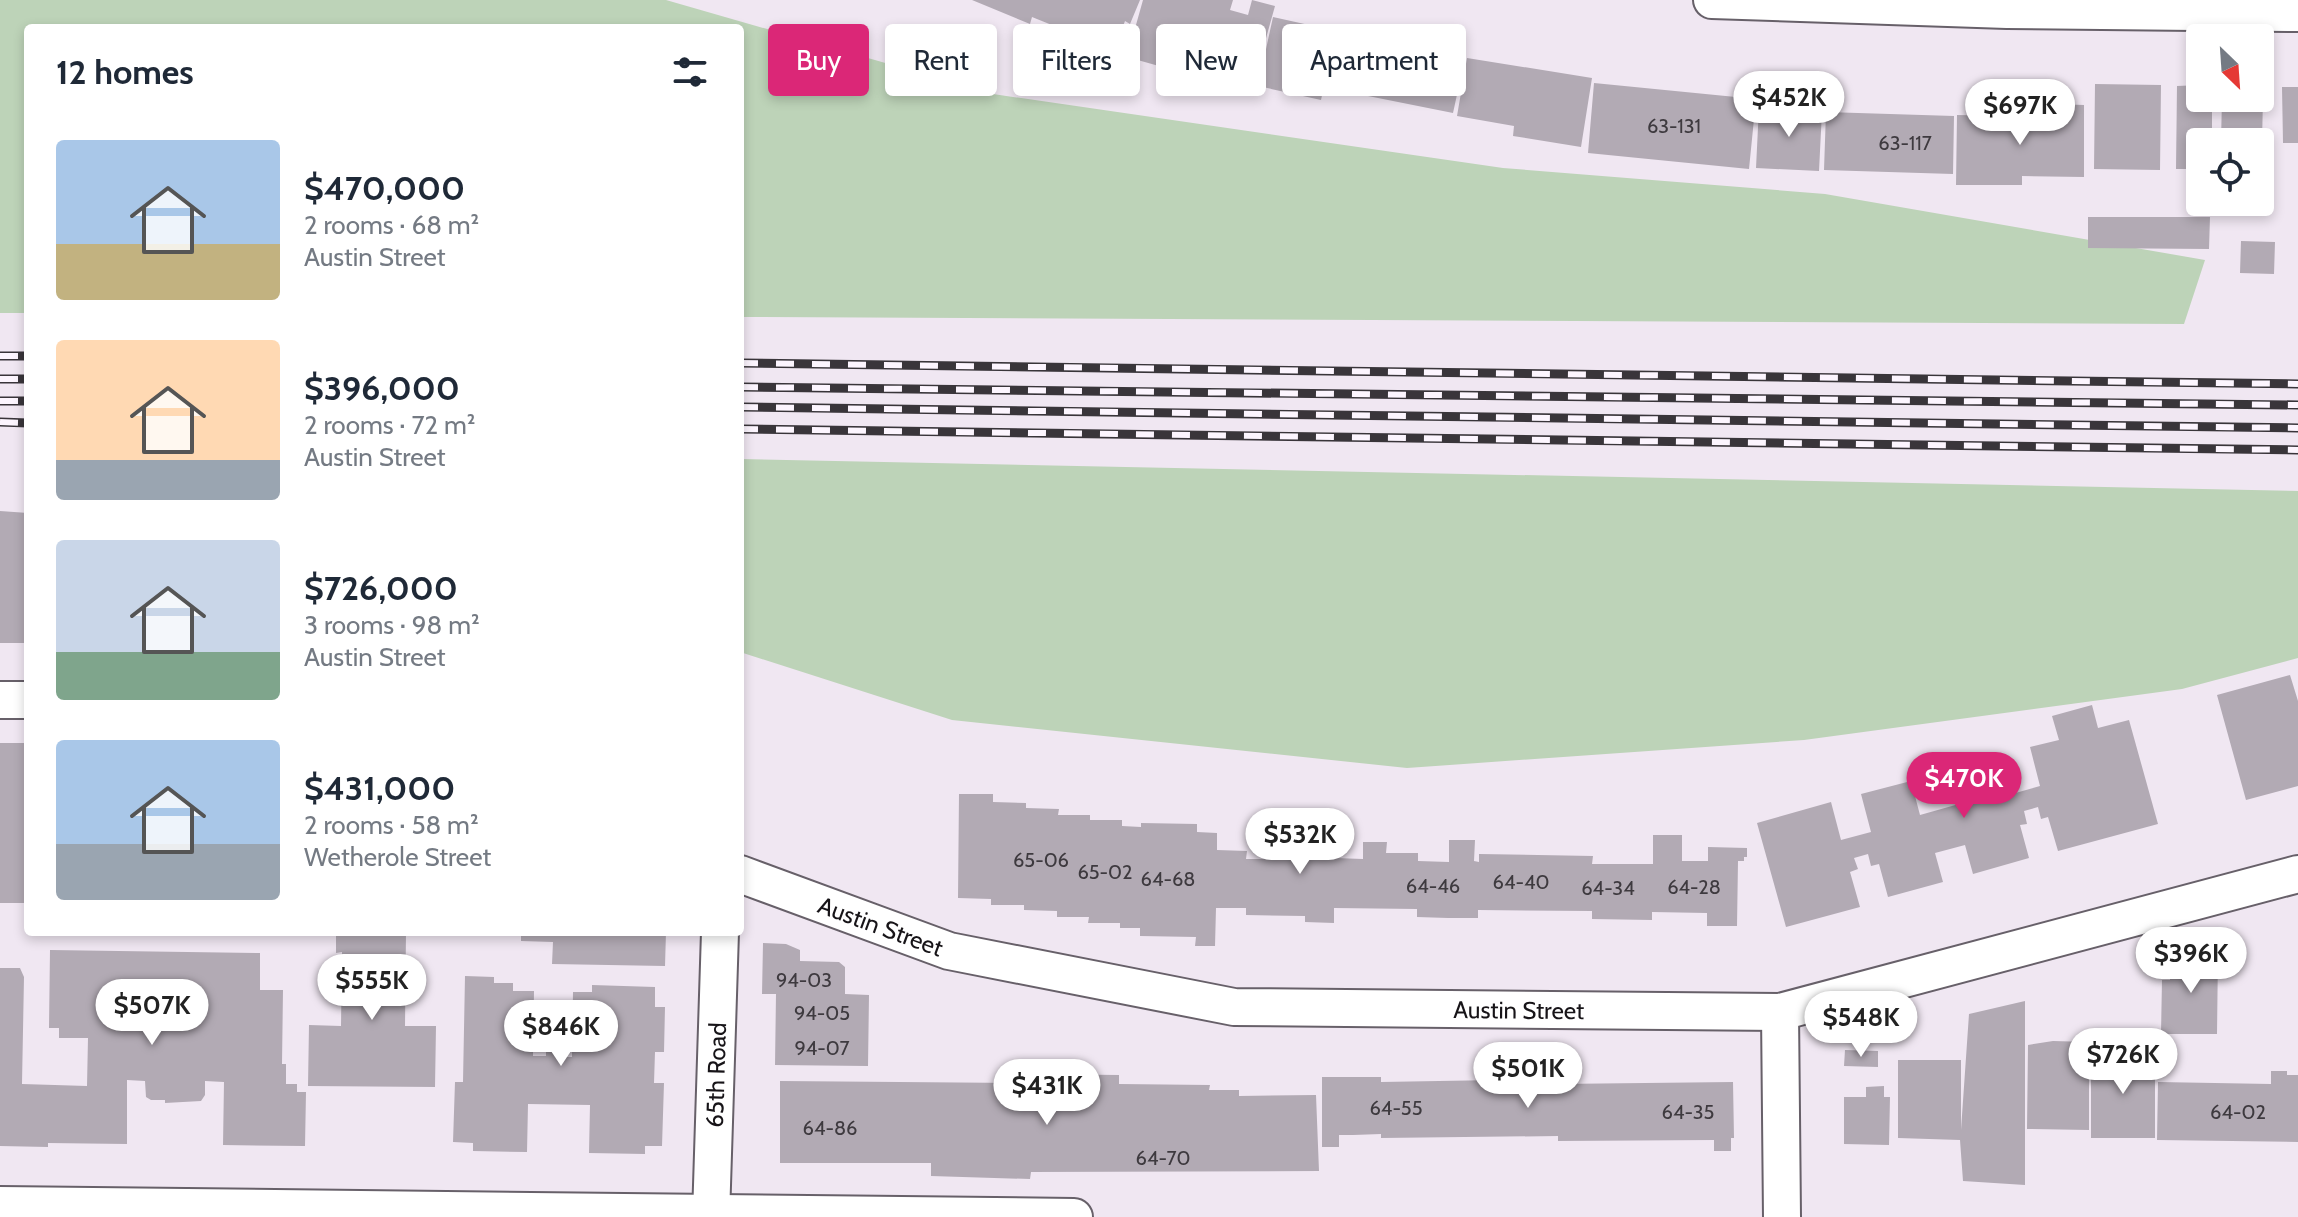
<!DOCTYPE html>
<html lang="en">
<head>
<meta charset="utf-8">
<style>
  body { margin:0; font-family:Cabin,sans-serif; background:#f6f6f7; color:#1f2937; height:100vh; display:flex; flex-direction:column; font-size:30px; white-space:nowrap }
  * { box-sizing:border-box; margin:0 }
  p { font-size:26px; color:#747a83 }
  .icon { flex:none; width:44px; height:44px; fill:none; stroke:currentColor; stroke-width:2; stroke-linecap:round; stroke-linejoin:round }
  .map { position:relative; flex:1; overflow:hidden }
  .sheet { position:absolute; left:24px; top:24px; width:720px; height:912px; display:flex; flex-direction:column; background:#fff; border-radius:8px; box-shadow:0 4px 12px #0003 }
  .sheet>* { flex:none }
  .banner { position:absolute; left:768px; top:24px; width:760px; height:72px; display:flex; gap:16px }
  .needle { width:52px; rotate:155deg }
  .controls { position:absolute; left:2186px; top:24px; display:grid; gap:16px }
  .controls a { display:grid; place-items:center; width:88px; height:88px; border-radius:8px; background:#fff; box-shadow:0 4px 12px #0003; font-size:40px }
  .price { position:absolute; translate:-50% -68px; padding:0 18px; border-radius:28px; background:#fff; color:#222; font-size:26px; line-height:52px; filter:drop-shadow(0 2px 4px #0008) }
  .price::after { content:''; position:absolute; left:50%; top:48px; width:24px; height:18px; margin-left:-12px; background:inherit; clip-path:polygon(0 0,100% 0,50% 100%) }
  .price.selected { background:#db2777; color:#fff }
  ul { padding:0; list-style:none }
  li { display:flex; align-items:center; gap:24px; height:200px; padding:0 32px }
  li span { display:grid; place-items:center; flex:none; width:224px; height:160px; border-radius:8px; color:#555 }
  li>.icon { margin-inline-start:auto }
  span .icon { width:96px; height:96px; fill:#fffc; stroke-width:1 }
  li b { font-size:34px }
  h2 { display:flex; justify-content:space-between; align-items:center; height:96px; padding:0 32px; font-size:34px }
  .pill { padding:0 28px; border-radius:8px; background:#fff; box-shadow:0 4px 12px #0003; font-size:28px; line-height:72px }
  .pill.selected { background:#db2777; color:#fff }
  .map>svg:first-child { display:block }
  .green { fill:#bdd3b8 }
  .building { fill:#b2aab4 }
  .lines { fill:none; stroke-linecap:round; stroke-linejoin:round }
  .minor-casing { stroke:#676069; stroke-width:40 }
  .minor { stroke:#fff; stroke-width:36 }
  .rail-casing { stroke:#39353a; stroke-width:9 }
  .rail { stroke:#fcf5fe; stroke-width:6; stroke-dasharray:18; stroke-linecap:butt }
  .labels { text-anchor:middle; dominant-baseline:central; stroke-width:6; stroke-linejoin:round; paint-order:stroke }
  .number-label { font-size:20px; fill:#3e3a3f }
  .street-label { font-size:24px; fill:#171418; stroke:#fcf5fe }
</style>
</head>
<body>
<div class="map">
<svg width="2298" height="1217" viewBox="0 0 2298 1217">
  <rect width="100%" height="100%" fill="#f0e7f2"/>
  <path class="green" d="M 0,0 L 666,0 L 993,94 L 1503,168 L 1825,194 L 2205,260 L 2184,324 L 740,317 L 740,28 L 28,28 L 28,313 L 0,313 Z
    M 740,459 L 2298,491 L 2298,658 L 2182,689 L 1804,740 L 1407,768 L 952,720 L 740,652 Z"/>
  <path class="building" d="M 972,0 L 1140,0 L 1130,24 L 1125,21 L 1119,37 L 1128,41 L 1111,81 L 1078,68 L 1089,40 L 1032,17 L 1030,24 Z
    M 1143,0 L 1233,0 L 1230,10 L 1248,15 L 1252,0 L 1275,6 L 1251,92 L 1127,57 Z
    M 1273,17 L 1336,31 L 1321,100 L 1258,86 Z
    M 1339,32 L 1465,58 L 1453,113 L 1328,88 Z
    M 1467,58 L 1592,78 L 1581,147 L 1513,136 L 1514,126 L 1457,116 Z
    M 1594,83 L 1756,99 L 1749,169 L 1588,153 Z
    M 2095,84 L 2161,85 L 2160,170 L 2094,169 Z
    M 2200,85 L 2200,98 L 2212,98 L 2212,142 L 2200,142 L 2200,169 L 2176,169 L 2177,86 Z
    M 2282,87 L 2298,87 L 2298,143 L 2283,143 Z
    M 2222,98 L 2263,98 L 2262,142 L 2221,142 Z
    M 2054,104 L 2084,105 L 2084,177 L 2022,176 L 2022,185 L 1956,185 L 1957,115 L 2054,117 Z
    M 1759,107 L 1822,111 L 1819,171 L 1756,168 Z
    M 1826,112 L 1954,116 L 1953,174 L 1824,170 Z
    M 2088,217 L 2210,217 L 2209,249 L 2088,248 Z
    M 2241,241 L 2275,242 L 2274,274 L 2240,273 Z
    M 0,511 L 28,513 L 28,643 L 0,643 Z
    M 2290,675 L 2298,701 L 2298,786 L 2246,800 L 2217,695 Z
    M 2092,705 L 2098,728 L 2129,720 L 2158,824 L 2058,851 L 2048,817 L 2041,819 L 2038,807 L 2024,811 L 2027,824 L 2020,825 L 2029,858 L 1973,874 L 1965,845 L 1935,853 L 1943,882 L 1888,897 L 1879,864 L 1871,866 L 1868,854 L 1854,858 L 1858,869 L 1850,872 L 1860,907 L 1786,927 L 1757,823 L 1831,802 L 1841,840 L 1871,832 L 1861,794 L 1911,781 L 1920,815 L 1959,804 L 1950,770 L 2001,755 L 2012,794 L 2040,786 L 2030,747 L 2059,740 L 2052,716 Z
    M 0,743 L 28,743 L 28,903 L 0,903 Z
    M 959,794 L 993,794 L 993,802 L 1026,803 L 1026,808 L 1059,809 L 1058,815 L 1090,815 L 1090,820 L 1122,820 L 1122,826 L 1141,827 L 1141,823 L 1197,824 L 1197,832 L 1217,833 L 1217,850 L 1247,851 L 1246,859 L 1306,859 L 1309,837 L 1336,837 L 1335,858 L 1363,859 L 1363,842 L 1387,842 L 1386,853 L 1418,853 L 1418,861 L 1449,862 L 1449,840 L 1475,840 L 1474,861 L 1479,862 L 1479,854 L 1593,856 L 1592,864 L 1653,864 L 1653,835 L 1682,835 L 1682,861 L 1708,861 L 1708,847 L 1747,848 L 1747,857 L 1744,857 L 1744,861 L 1738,861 L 1737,926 L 1707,926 L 1707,913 L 1652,912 L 1652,920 L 1592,919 L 1592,911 L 1478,910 L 1478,918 L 1448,918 L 1417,917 L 1417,909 L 1334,908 L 1334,923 L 1305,922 L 1305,916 L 1246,915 L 1246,908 L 1216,908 L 1215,946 L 1195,946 L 1196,937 L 1140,936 L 1140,928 L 1120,928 L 1120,923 L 1088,923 L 1089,917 L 1057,917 L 1057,911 L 1024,910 L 1024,905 L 991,905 L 991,899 L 958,898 Z
    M 336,932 L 406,932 L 405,1026 L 436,1026 L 435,1087 L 308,1086 L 309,1025 L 341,1026 L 342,952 L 336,953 Z
    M 521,932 L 666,932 L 665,966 L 552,964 L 553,942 L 521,941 Z
    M 763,943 L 786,944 L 800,950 L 800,961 L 839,962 L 845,967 L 845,994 L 869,995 L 868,1066 L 775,1065 L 776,994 L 762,994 Z
    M 50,950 L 260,953 L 260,990 L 283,990 L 282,1064 L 286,1064 L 286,1084 L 297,1084 L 297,1092 L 306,1092 L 305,1146 L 223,1145 L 224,1082 L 205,1081 L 205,1095 L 201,1101 L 165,1103 L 165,1100 L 151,1100 L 146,1097 L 145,1081 L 127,1080 L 127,1144 L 48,1143 L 48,1147 L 0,1146 L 0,968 L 20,968 L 24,977 L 22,1084 L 87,1086 L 88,1038 L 59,1038 L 59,1028 L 49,1028 Z
    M 2170,954 L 2218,954 L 2217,1034 L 2161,1034 L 2162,980 L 2170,980 Z
    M 465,976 L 494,977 L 494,983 L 513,983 L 513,991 L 534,991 L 533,1056 L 546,1056 L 546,1048 L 559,1048 L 559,1057 L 572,1057 L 573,992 L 592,992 L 592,985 L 655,987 L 655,1007 L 665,1007 L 664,1052 L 655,1052 L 654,1083 L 664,1083 L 662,1146 L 645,1146 L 645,1154 L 589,1153 L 590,1105 L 528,1104 L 527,1152 L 473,1151 L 473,1143 L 453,1142 L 455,1082 L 463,1082 Z
    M 2025,1001 L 2025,1185 L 1963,1181 L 1960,1140 L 1898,1138 L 1898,1060 L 1961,1060 L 1961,1130 L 1969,1014 Z
    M 2053,1041 L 2089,1042 L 2089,1130 L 2027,1129 L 2028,1045 Z
    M 1845,1050 L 1878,1051 L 1878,1067 L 1844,1066 Z
    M 2091,1055 L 2155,1055 L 2155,1138 L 2091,1138 Z
    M 2271,1071 L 2287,1071 L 2287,1075 L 2298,1075 L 2298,1142 L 2157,1140 L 2158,1082 L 2271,1084 Z
    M 1030,1074 L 1119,1075 L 1119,1084 L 1210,1085 L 1209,1090 L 1239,1090 L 1239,1096 L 1316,1095 L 1319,1171 L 1031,1172 L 1030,1179 L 931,1176 L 931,1163 L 780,1163 L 780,1081 L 1030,1083 Z
    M 1322,1077 L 1381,1077 L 1381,1082 L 1557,1079 L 1557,1084 L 1733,1082 L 1734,1138 L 1731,1138 L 1731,1151 L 1714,1151 L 1714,1140 L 1558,1141 L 1558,1136 L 1381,1138 L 1381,1134 L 1353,1135 L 1339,1135 L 1339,1147 L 1322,1147 Z
    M 1884,1086 L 1884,1097 L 1890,1097 L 1889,1145 L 1844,1144 L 1844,1097 L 1866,1097 L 1866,1087 Z"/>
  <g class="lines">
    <defs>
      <g id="minor">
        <path d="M 1712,0 L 2007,10 L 2298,13"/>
        <path d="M 0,700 L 28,700"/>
        <path id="s1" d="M 740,874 L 949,951 L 1234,1007 L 1780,1012 L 2298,874"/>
        <path d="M 1780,1012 L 1782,1217"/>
        <path d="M 0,1205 L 1074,1217"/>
        <path id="s2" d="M 711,1217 L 720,932"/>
      </g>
    </defs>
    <use href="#minor" class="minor-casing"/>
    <use href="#minor" class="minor"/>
    <defs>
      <path id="rail" d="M 0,356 L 28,356
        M 740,363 L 2298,384
        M 0,379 L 28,379
        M 740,387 L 2298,405
        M 0,401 L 28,401
        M 740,407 L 2298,428
        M 0,422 L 28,423
        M 740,429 L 2298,450"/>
    </defs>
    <use href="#rail" class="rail-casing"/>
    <use href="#rail" class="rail"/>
  </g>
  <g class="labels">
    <g class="number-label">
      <text x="1674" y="126">63-131</text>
      <text x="1905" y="143">63-117</text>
      <text x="1041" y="860">65-06</text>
      <text x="1105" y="872">65-02</text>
      <text x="1168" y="879">64-68</text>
      <text x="1521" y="882">64-40</text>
      <text x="1433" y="886">64-46</text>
      <text x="1694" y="887">64-28</text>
      <text x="1608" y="888">64-34</text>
      <text x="804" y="980">94-03</text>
      <text x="822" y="1013">94-05</text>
      <text x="822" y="1048">94-07</text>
      <text x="1396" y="1108">64-55</text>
      <text x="1688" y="1112">64-35</text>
      <text x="2238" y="1112">64-02</text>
      <text x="830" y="1128">64-86</text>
      <text x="1163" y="1158">64-70</text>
    </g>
    <g class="street-label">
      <text stroke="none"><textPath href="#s1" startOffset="150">Austin Street</textPath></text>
      <text stroke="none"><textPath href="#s1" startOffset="798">Austin Street</textPath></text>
      <text stroke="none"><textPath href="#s2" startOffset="142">65th Road</textPath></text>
    </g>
  </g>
</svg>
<div class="controls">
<a><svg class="needle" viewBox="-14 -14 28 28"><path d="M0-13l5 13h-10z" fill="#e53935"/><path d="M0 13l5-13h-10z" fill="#747a83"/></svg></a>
<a><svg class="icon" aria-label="locate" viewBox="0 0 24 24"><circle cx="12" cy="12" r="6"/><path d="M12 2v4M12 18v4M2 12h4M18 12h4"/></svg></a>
</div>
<b class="price" style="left:1789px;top:139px">$452K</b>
<b class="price" style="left:2020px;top:147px">$697K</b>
<b class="price selected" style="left:1964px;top:820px">$470K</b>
<b class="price" style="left:1300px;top:876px">$532K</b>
<b class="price" style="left:2191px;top:995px">$396K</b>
<b class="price" style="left:372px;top:1022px">$555K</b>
<b class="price" style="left:152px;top:1047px">$507K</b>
<b class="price" style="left:1861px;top:1059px">$548K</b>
<b class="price" style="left:561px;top:1068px">$846K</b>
<b class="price" style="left:2123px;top:1096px">$726K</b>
<b class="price" style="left:1528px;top:1110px">$501K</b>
<b class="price" style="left:1047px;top:1127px">$431K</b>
<div class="banner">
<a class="pill selected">Buy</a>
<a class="pill">Rent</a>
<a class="pill">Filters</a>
<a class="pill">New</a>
<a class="pill">Apartment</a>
</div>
<section class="sheet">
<h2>12 homes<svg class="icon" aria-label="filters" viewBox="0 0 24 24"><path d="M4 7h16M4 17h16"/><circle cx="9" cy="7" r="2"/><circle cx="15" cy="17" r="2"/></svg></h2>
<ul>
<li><span style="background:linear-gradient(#a9c7e8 65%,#c2b280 0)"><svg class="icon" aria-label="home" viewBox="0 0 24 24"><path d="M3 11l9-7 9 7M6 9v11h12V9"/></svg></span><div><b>$470,000</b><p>2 rooms · 68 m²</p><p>Austin Street</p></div></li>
<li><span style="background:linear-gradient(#ffd9b3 75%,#9aa5b1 0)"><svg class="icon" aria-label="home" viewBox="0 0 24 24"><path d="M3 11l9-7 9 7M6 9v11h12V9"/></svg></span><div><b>$396,000</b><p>2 rooms · 72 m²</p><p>Austin Street</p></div></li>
<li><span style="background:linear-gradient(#c9d6e8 70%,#7fa58c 0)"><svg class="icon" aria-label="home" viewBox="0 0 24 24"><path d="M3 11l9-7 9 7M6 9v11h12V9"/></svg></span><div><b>$726,000</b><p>3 rooms · 98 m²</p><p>Austin Street</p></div></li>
<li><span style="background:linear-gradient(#a9c7e8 65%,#9aa5b1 0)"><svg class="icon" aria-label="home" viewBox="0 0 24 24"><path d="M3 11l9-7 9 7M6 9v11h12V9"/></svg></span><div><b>$431,000</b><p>2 rooms · 58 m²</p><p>Wetherole Street</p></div></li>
</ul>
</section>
</div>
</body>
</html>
